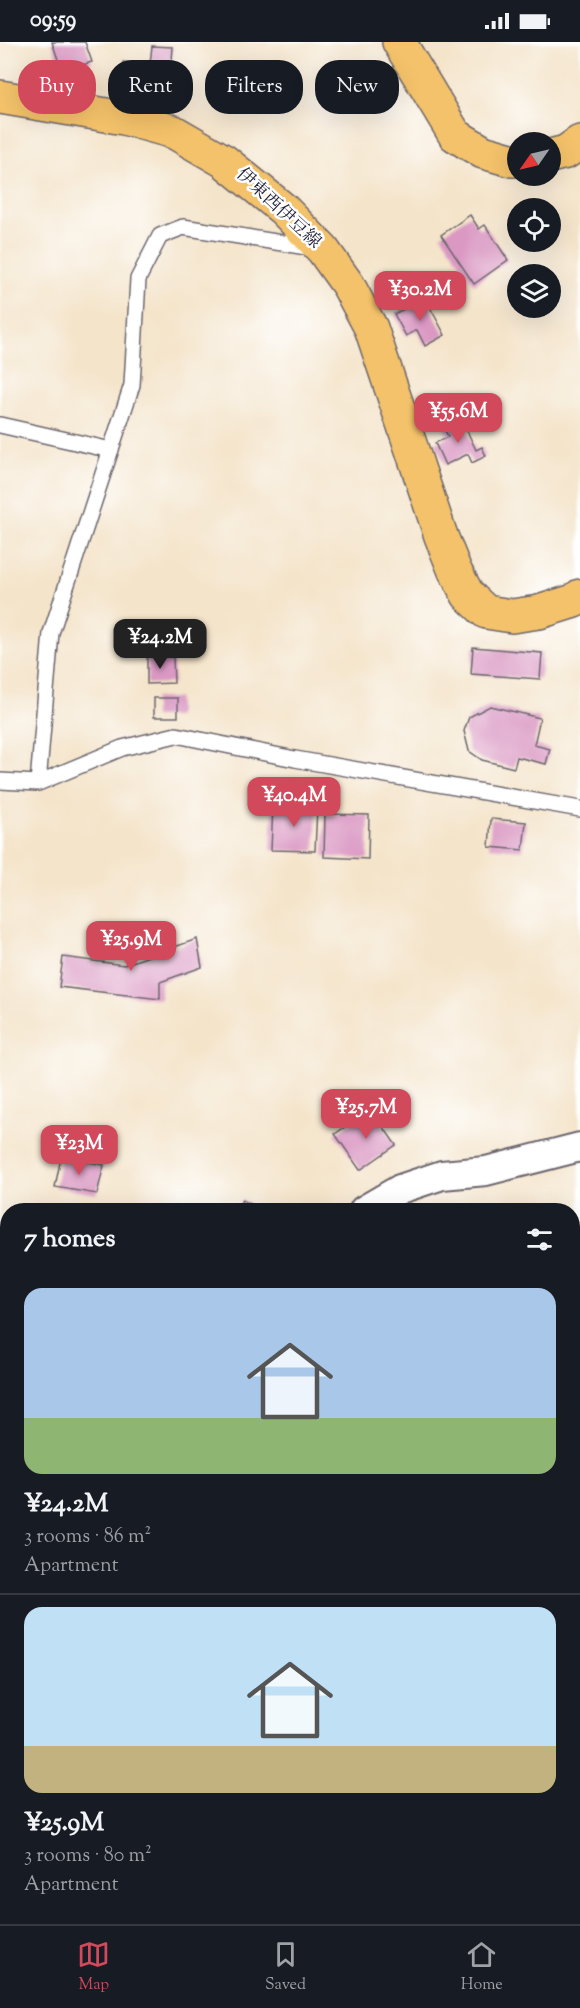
<!DOCTYPE html>
<html lang="en">
<head>
<meta charset="utf-8">
<style>
  body { margin:0; font-family:"Sorts Mill Goudy","Noto Serif JP",serif; background:#242831; color:#f1f3f6; height:100vh; display:flex; flex-direction:column; font-size:22px; white-space:nowrap }
  * { box-sizing:border-box; margin:0 }
  p { font-size:20px; color:#9ea1a6 }
  .icon { flex:none; width:33px; height:33px; fill:none; stroke:currentColor; stroke-width:2; stroke-linecap:round; stroke-linejoin:round }
  .map { position:relative; flex:1; overflow:hidden }
  .drawer { position:absolute; left:0px; top:1161px; width:580px; height:722px; display:flex; flex-direction:column; background:#171b24; border-radius:24px 24px 0 0; box-shadow:0 6px 24px #0002 }
  .drawer>* { flex:none }
  .top-card { position:absolute; left:18px; top:18px; width:544px; height:54px; display:flex; gap:12px }
  .needle { width:39px; rotate:236deg }
  .controls { position:absolute; left:507px; top:90px; display:grid; gap:12px }
  .controls a { display:grid; place-items:center; width:54px; height:54px; border-radius:50%; background:#171b24; box-shadow:0 6px 24px #0002; font-size:30px }
  .price { position:absolute; translate:-50% -51px; padding:0 14px; border-radius:12px; background:#d1495b; color:#fff; font-size:20px; line-height:39px; filter:drop-shadow(0 2px 3px #0008) }
  .price::after { content:''; position:absolute; left:50%; top:36px; width:18px; height:14px; margin-left:-9px; background:inherit; clip-path:polygon(0 0,100% 0,50% 100%) }
  .price.current { background:#222; color:#fff }
  ul { padding:0; list-style:none }
  li { display:grid; align-content:center; gap:12px; height:318px; padding:0 24px }
  li+li { border-top:2px solid #363941 }
  li span { display:grid; place-items:center; height:186px; border-radius:18px; color:#555 }
  li>.icon { margin-inline-start:auto }
  span .icon { width:108px; height:108px; fill:#fffc; stroke-width:1 }
  li b { font-size:26px }
  h2 { display:flex; justify-content:space-between; align-items:center; height:72px; padding:0 24px; font-size:26px }
  .pill { padding:0 21px; border-radius:24px; background:#171b24; box-shadow:0 6px 24px #0002; font-size:21px; line-height:54px }
  .pill.current { background:#d1495b; color:#fff }
  .status { display:flex; justify-content:space-between; align-items:center; height:42px; padding:0 30px; background:#171b24; direction:ltr }
  .status svg { height:16px; fill:currentColor }
  .tabs { display:flex; justify-content:space-around; align-items:center; height:84px; border-top:2px solid #363941; background:#171b24; font-size:16px; color:#9ea1a6 }
  .tabs a { display:grid; justify-items:center; gap:3px }
  .tabs .current { color:#d1495b }
  .map>svg:first-child { display:block }
  .building { fill:#da98c3 }
  .lines { fill:none; stroke-linecap:round; stroke-linejoin:round }
  .service-casing { stroke:#6c666d; stroke-width:18 }
  .minor-casing { stroke:#6c666d; stroke-width:32 }
  .tertiary-casing { stroke:#6c666d; stroke-width:36 }
  .primary-casing { stroke:#6c666d; stroke-width:36 }
  .service { stroke:#fff; stroke-width:15 }
  .minor { stroke:#fff; stroke-width:28 }
  .tertiary { stroke:#fff; stroke-width:33 }
  .primary { stroke:#f4c26a; stroke-width:33 }
  .labels { text-anchor:middle; dominant-baseline:central; stroke-width:5; stroke-linejoin:round; paint-order:stroke }
  .street-label { font-size:18px; fill:#22223b; stroke:#fff }
</style>
</head>
<body>
<div class="status"><b>09:59</b><svg viewBox="0 0 49 12"><path d="M0 12V9h3v3zM5 12V6h3v6zM10 12V3h3v9zM15 12V0h3v12zM26 1h20v11H26zM47 4h2v5h-2z"/></svg></div>
<div class="map">
<svg width="580" height="1882" viewBox="0 0 580 1882">
  <rect width="100%" height="100%" fill="#fff"/>
  <filter id="ink" filterUnits="userSpaceOnUse"><feTurbulence type="fractalNoise" baseFrequency=".0167" numOctaves="2"/><feDisplacementMap in="SourceGraphic" scale="12" xChannelSelector="R" yChannelSelector="G"/><feConvolveMatrix kernelMatrix="1 2 1 2 8 2 1 2 1" color-interpolation-filters="sRGB"/></filter>
  <filter id="wash" filterUnits="userSpaceOnUse"><feTurbulence type="fractalNoise" baseFrequency=".008" numOctaves="4" result="noise"/><feDisplacementMap in="SourceGraphic" scale="24" xChannelSelector="R" yChannelSelector="G"/><feGaussianBlur stdDeviation="1.35" result="paint"/><feColorMatrix in="noise" values="0 0 0 0 0 0 0 0 0 0 0 0 0 0 0 0 0 1.4 0 .05"/><feComposite in="paint" operator="in"/></filter>
  <g filter="url(#wash)">
    <rect width="100%" height="100%" fill="#f4e4ca"/>
    <g id="blocks">
      <path class="building" d="M 52,0 L 85,0 L 92,20 L 62,29 Z
        M 152,4 L 173,5 L 170,45 L 122,41 L 123,20 L 150,22 Z
        M 470,173 L 479,187 L 485,183 L 508,218 L 474,242 L 441,193 Z
        M 425,256 L 445,293 L 425,304 L 417,288 L 406,294 L 394,272 Z
        M 461,376 L 476,408 L 482,405 L 486,414 L 472,421 L 468,412 L 445,423 L 435,401 L 448,395 L 443,384 Z
        M 153,594 L 171,595 L 170,610 L 153,609 Z
        M 473,605 L 542,611 L 540,637 L 471,632 Z
        M 147,615 L 173,615 L 174,641 L 147,642 Z
        M 154,656 L 178,656 L 178,675 L 154,675 Z
        M 490,664 L 540,676 L 534,703 L 550,707 L 546,722 L 517,715 L 514,726 L 482,718 L 469,709 L 464,689 L 469,675 Z
        M 273,764 L 317,765 L 315,809 L 271,808 Z
        M 325,772 L 369,773 L 368,817 L 324,815 Z
        M 491,777 L 526,780 L 523,808 L 489,805 Z
        M 197,897 L 202,925 L 160,940 L 160,957 L 59,945 L 63,915 L 124,923 Z
        M 371,1067 L 396,1103 L 360,1128 L 335,1092 Z
        M 61,1115 L 104,1123 L 97,1152 L 55,1145 Z
        M 242,1158 L 263,1168 L 236,1168 Z"/>
    </g>
  </g>
  <g filter="url(#ink)">
    <use href="#blocks" fill-opacity="0" stroke="#6c666d" stroke-width="1.5"/>
    <g class="lines">
      <defs>
        <path id="service" d="M 0,383 L 111,408
          M 0,739 L 38,741 L 122,706 L 176,693 L 295,717 L 580,767
          M 38,741 L 51,591 L 132,343 L 138,237 L 160,194 L 183,185 L 313,206"/>
        <path id="minor" d="M 364,1168 L 400,1147 L 442,1133 L 486,1129 L 580,1105
          M 0,1218 L 8,1218"/>
        <path id="tertiary" d="M 573,1216 L 580,1210
          M 229,1882 L 249,1875"/>
        <path id="primary" d="M 399,0 L 455,93 L 483,110 L 511,118 L 518,118
          M 0,55 L 124,76 L 174,90 L 224,119 L 283,167 L 323,208 L 348,243 L 371,286 L 441,494 L 455,529 L 468,553 L 486,570 L 512,574 L 539,570 L 574,559 L 580,554
          M 550,114 L 566,110 L 580,100"/>
      </defs>
      <use href="#service" class="service-casing"/>
      <use href="#minor" class="minor-casing"/>
      <use href="#tertiary" class="tertiary-casing"/>
      <use href="#primary" class="primary-casing"/>
      <use href="#service" class="service"/>
      <use href="#minor" class="minor"/>
      <use href="#tertiary" class="tertiary"/>
      <use href="#primary" class="primary"/>
    </g>
  </g>
  <g class="labels">
    <g class="street-label">
      <text transform="translate(278 167) rotate(43)">伊東西伊豆線</text>
    </g>
  </g>
</svg>
<div class="controls">
<a><svg class="needle" viewBox="-14 -14 28 28"><path d="M0-13l5 13h-10z" fill="#e53935"/><path d="M0 13l5-13h-10z" fill="#9ea1a6"/></svg></a>
<a><svg class="icon" aria-label="locate" viewBox="0 0 24 24"><circle cx="12" cy="12" r="6"/><path d="M12 2v4M12 18v4M2 12h4M18 12h4"/></svg></a>
<a><svg class="icon" aria-label="layers" viewBox="0 0 24 24"><path d="M12 4l9 5-9 5-9-5zM3 14l9 5 9-5"/></svg></a>
</div>
<b class="price" style="left:420px;top:280px">¥30.2M</b>
<b class="price" style="left:458px;top:402px">¥55.6M</b>
<b class="price current" style="left:160px;top:628px">¥24.2M</b>
<b class="price" style="left:294px;top:786px">¥40.4M</b>
<b class="price" style="left:131px;top:930px">¥25.9M</b>
<b class="price" style="left:366px;top:1098px">¥25.7M</b>
<b class="price" style="left:79px;top:1134px">¥23M</b>
<div class="top-card">
<a class="pill current">Buy</a>
<a class="pill">Rent</a>
<a class="pill">Filters</a>
<a class="pill">New</a>
</div>
<section class="drawer">
<h2>7 homes<svg class="icon" aria-label="filters" viewBox="0 0 24 24"><path d="M4 7h16M4 17h16"/><circle cx="9" cy="7" r="2"/><circle cx="15" cy="17" r="2"/></svg></h2>
<ul>
<li><span style="background:linear-gradient(#a9c7e8 70%,#8fb573 0)"><svg class="icon" aria-label="home" viewBox="0 0 24 24"><path d="M3 11l9-7 9 7M6 9v11h12V9"/></svg></span><div><b>¥24.2M</b><p>3 rooms · 86 m²</p><p>Apartment</p></div></li>
<li><span style="background:linear-gradient(#bfe0f5 75%,#c2b280 0)"><svg class="icon" aria-label="home" viewBox="0 0 24 24"><path d="M3 11l9-7 9 7M6 9v11h12V9"/></svg></span><div><b>¥25.9M</b><p>3 rooms · 80 m²</p><p>Apartment</p></div></li>
</ul>
</section>
</div>
<nav class="tabs">
<a class="current"><svg class="icon" aria-label="map" viewBox="0 0 24 24"><path d="M3 6l6-2 6 2 6-2v14l-6 2-6-2-6 2zM9 4v14M15 6v14"/></svg>Map</a>
<a><svg class="icon" aria-label="saved" viewBox="0 0 24 24"><path d="M7 4h10v16l-5-4-5 4z"/></svg>Saved</a>
<a><svg class="icon" aria-label="home" viewBox="0 0 24 24"><path d="M3 11l9-7 9 7M6 9v11h12V9"/></svg>Home</a>
</nav>
</body>
</html>
